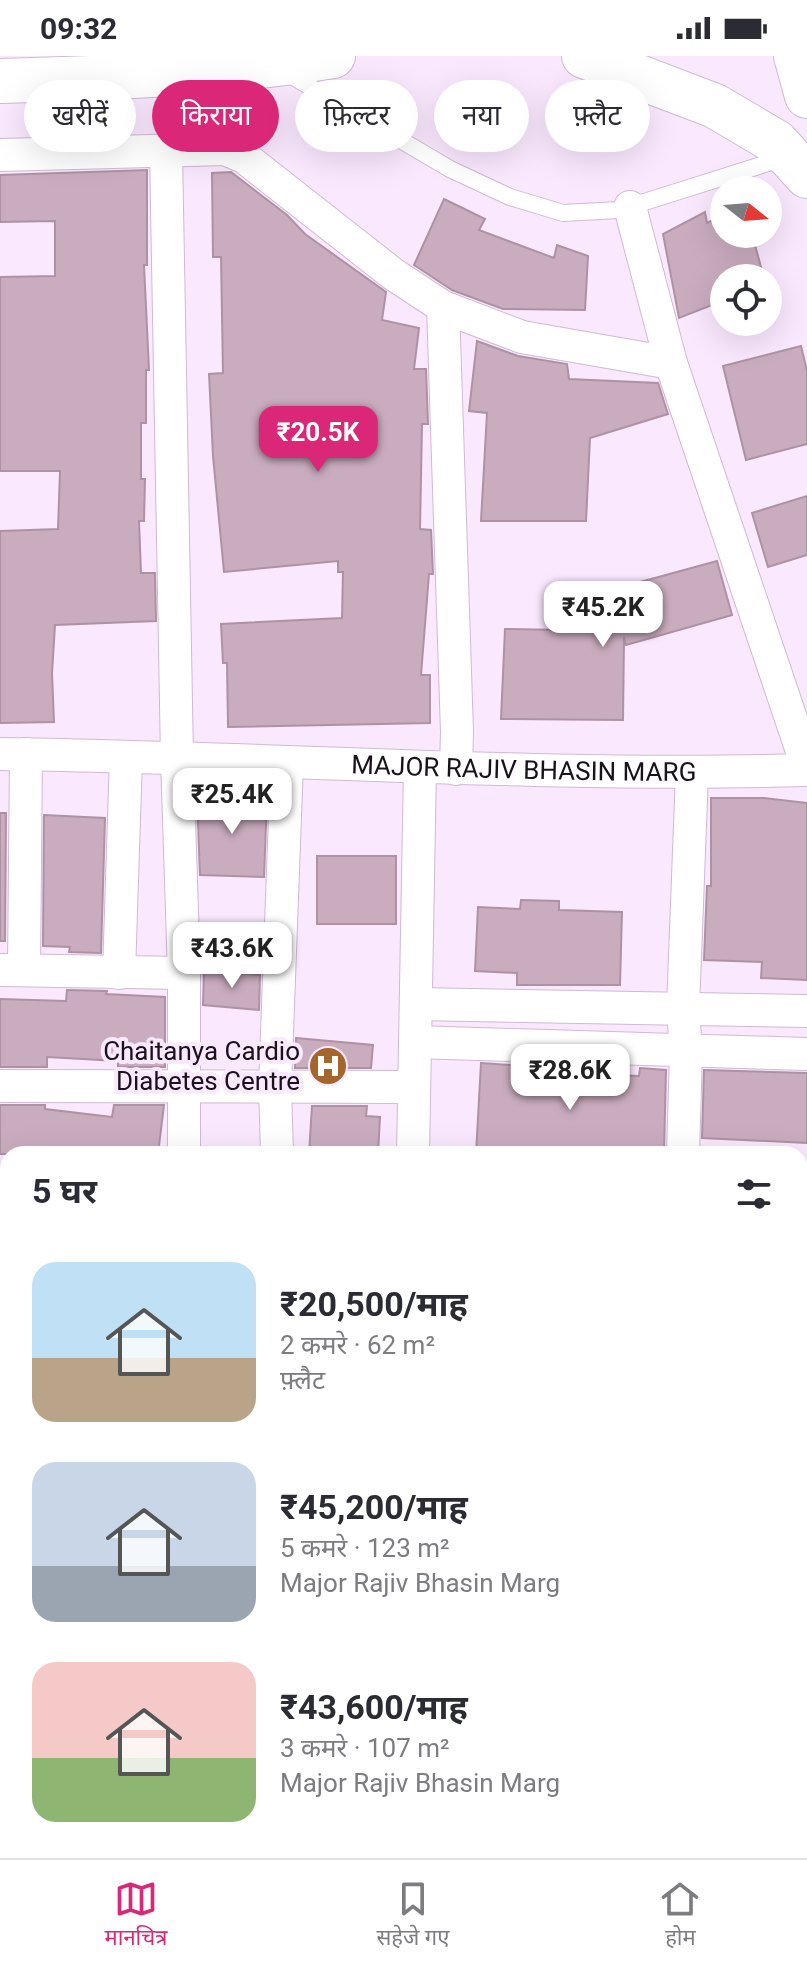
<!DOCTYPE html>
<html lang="hi">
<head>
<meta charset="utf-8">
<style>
  body { margin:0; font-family:Roboto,"Noto Sans Devanagari",sans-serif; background:#f2f2f3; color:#2b2b33; height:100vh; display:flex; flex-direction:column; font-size:30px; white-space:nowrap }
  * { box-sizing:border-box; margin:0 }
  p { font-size:26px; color:#7c7c81 }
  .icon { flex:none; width:44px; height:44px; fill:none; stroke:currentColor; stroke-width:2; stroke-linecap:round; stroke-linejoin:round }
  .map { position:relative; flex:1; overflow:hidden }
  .side { position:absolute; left:0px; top:1090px; width:808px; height:712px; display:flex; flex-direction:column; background:#fff; border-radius:24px 24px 0 0; box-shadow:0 8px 32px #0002 }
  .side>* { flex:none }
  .top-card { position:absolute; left:24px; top:24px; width:760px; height:72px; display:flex; gap:16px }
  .needle { width:52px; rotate:107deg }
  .fabs { position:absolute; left:710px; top:120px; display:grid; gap:16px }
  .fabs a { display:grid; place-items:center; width:72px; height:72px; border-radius:50%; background:#fff; box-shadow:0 8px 32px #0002; font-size:40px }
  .price { position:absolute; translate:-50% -68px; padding:0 18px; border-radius:16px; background:#fff; color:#222; font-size:26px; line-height:52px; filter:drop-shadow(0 2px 4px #0008) }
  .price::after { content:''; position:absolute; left:50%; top:48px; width:24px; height:18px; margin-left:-12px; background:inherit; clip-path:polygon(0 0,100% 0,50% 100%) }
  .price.active { background:#db2777; color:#fff }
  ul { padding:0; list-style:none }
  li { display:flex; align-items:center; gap:24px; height:200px; padding:0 32px }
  li span { display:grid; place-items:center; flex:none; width:224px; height:160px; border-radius:24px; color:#555 }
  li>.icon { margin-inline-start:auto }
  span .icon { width:96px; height:96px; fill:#fffc; stroke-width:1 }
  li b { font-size:34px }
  h2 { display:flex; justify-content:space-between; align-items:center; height:96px; padding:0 32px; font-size:34px }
  .pill { padding:0 28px; border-radius:36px; background:#fff; box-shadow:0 8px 32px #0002; font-size:28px; line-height:72px }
  .pill.active { background:#db2777; color:#fff }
  .status { display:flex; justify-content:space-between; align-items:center; height:56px; padding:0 40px; background:#fff; direction:ltr }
  .status svg { height:22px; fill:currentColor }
  .tab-bar { display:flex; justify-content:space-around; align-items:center; height:112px; border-top:2px solid #e1e1e2; background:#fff; font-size:22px; color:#7c7c81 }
  .tab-bar a { display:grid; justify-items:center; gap:4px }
  .tab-bar .active { color:#db2777 }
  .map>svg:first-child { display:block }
  .built { fill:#f8ddfe }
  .building { fill:#caacbf; stroke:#ae92a4; stroke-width:2 }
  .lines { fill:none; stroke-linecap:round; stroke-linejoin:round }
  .service-casing { stroke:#cfbad4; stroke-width:18 }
  .minor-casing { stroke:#cfbad4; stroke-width:34 }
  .secondary-casing { stroke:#cfbad4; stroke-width:46 }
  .service { stroke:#fff; stroke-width:16 }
  .minor { stroke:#fff; stroke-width:32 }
  .secondary { stroke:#fff; stroke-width:44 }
  .labels { text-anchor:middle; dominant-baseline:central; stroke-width:8; stroke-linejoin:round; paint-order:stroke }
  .street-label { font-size:26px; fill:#1a121b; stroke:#fae8fe }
  .poi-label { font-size:26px; fill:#1a121b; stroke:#fae8fe; text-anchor:end }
</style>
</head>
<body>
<div class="status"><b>09:32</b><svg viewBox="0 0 49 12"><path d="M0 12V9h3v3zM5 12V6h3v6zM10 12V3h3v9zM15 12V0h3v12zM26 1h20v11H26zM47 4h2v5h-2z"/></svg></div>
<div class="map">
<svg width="807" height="1802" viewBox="0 0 807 1802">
  <rect width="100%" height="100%" fill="#fae8fe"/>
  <path class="built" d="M 0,1237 L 8,1237 L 8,1628 L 0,1628 Z"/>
  <path class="building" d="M 147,114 L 147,209 L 144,209 L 149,314 L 146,314 L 146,367 L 141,367 L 141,423 L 145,423 L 144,465 L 139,465 L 141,517 L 155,517 L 156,565 L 55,569 L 52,617 L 54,666 L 0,667 L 0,475 L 58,473 L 60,415 L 0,415 L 0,221 L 55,220 L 55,165 L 0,166 L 0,119 Z
    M 231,116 L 287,159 L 305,178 L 386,236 L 382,264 L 419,272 L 414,313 L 426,313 L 428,368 L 422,368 L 420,473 L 431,474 L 433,518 L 429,518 L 421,619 L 430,619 L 430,667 L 228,671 L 227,607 L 223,607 L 221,568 L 342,562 L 343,516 L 338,516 L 338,505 L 224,516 L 213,400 L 209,318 L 223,317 L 221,201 L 213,201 L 212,117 Z
    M 444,143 L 485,163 L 479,174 L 554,202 L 557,189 L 588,200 L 585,254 L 503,253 L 452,234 L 414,209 Z
    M 705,156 L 707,167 L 724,158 L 724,178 L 752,178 L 764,222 L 718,222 L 722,245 L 679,262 L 663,178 Z
    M 477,285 L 518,300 L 567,308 L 569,323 L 658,327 L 668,358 L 590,382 L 586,465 L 481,465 L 487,357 L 469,355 Z
    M 801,290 L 807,315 L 807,388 L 746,404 L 723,310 Z
    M 807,440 L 807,499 L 768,511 L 752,457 Z
    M 717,505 L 732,559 L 626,589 L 624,581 L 623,664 L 501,663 L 505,573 L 622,575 L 611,534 Z
    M 197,741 L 267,743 L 264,821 L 200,819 Z
    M 711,742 L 764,742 L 807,747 L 807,924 L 761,922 L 762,906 L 704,904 L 707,830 L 711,830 Z
    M 0,757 L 6,757 L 5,885 L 0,885 Z
    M 44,759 L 105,762 L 101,897 L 69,896 L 70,891 L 43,890 Z
    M 317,800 L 396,800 L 396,868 L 317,868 Z
    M 521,844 L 559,845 L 559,854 L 622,856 L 620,929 L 517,929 L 517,917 L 475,915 L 478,851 L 520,853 Z
    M 204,914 L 260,919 L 259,954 L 203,949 Z
    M 67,934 L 107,935 L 106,938 L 165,941 L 165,1011 L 118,1011 L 118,1005 L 47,1001 L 47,1011 L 0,1011 L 0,943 L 66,945 Z
    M 296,982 L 373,989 L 371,1012 L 295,1012 Z
    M 481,1007 L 555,1012 L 555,1017 L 639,1020 L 640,1012 L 666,1014 L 664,1098 L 476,1098 Z
    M 704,1014 L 807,1017 L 807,1087 L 702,1082 Z
    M 0,1049 L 45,1049 L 45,1053 L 112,1061 L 114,1049 L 164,1049 L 158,1098 L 0,1098 Z
    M 312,1050 L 367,1050 L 366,1060 L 380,1061 L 378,1098 L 309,1098 Z"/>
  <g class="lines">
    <defs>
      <path id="service" d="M 285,16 L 450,113 L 510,141 L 563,157 L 619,154 L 787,101"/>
      <g id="minor">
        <path d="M 166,95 L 177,702 L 184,917 L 184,1098"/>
        <path d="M 0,99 L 225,93 L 244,101 L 393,218 L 443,251 L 522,281 L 671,307"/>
        <path d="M 630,151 L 671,307 L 807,710"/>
        <path d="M 443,251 L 457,676 L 456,713"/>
        <path id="s1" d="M 0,698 C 269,701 538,722 807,714"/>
        <path d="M 0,914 L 184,917"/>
        <path d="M 24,914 L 26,698"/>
        <path d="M 119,917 L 126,701"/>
        <path d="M 416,948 L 807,955"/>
        <path d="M 415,986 L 807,998"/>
        <path d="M 0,1030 L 414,1031"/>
        <path d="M 277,1098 L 275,1030 L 287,707"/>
        <path d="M 413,1098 L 420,712"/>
        <path d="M 683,1098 L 686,997 L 683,952 L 692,717"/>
        <path d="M 0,1158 L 8,1158"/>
        <path d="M 800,1195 L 807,1195"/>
        <path d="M 0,1223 L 8,1224"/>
        <path d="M 800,1238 L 807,1238"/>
        <path d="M 800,1449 L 807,1449"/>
        <path d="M 800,1487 L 807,1487"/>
        <path d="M 0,1670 L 8,1670"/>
        <path d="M 800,1692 L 807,1692"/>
        <path d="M 800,1720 L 807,1720"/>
        <path d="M 267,1802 L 267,1794"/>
        <path d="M 401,1802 L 401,1794"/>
        <path d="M 663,1802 L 664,1794"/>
      </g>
      <path id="secondary" d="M 584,0 L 715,50 L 776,86 L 807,120
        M 796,0 L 807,40
        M 0,25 C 112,22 223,18 333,0"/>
    </defs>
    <use href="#service" class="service-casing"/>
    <use href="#minor" class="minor-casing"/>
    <use href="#secondary" class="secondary-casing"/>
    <use href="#service" class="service"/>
    <use href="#minor" class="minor"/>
    <use href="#secondary" class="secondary"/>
  </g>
  <defs>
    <symbol id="hospital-disc" viewBox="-11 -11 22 22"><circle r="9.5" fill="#a5662d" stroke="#fae8fe"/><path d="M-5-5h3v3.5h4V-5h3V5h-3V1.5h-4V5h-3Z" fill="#fff"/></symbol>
  </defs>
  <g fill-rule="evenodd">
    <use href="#hospital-disc" x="306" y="988" width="44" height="44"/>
  </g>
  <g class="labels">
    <g class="street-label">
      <text stroke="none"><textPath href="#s1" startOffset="524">MAJOR RAJIV BHASIN MARG</textPath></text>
    </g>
    <g class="poi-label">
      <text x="300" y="995">Chaitanya Cardio<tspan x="300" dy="30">Diabetes Centre</tspan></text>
    </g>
  </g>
</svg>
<div class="fabs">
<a><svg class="needle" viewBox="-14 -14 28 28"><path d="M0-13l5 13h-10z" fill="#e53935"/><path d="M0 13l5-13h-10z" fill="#7c7c81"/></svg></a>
<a><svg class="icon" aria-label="locate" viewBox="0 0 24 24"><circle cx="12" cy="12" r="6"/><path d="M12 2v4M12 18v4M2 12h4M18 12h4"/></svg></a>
</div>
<b class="price active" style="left:318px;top:418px">₹20.5K</b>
<b class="price" style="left:603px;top:593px">₹45.2K</b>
<b class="price" style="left:232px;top:780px">₹25.4K</b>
<b class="price" style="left:232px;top:934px">₹43.6K</b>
<b class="price" style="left:570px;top:1056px">₹28.6K</b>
<div class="top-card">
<a class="pill">खरीदें</a>
<a class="pill active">किराया</a>
<a class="pill">फ़िल्टर</a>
<a class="pill">नया</a>
<a class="pill">फ़्लैट</a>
</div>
<section class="side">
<h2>5 घर<svg class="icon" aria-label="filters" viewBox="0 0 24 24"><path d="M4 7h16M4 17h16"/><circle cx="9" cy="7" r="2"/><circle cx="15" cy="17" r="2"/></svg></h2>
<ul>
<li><span style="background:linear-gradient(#bfe0f5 60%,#b9a48a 0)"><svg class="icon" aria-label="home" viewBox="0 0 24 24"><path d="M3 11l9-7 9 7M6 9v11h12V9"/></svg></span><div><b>₹20,500/माह</b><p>2 कमरे · 62 m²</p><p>फ़्लैट</p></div></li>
<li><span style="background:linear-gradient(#c9d6e8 65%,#9aa5b1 0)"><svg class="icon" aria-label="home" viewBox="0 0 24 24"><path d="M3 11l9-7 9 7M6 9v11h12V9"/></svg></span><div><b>₹45,200/माह</b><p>5 कमरे · 123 m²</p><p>Major Rajiv Bhasin Marg</p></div></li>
<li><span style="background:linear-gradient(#f6c9c9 60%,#8fb573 0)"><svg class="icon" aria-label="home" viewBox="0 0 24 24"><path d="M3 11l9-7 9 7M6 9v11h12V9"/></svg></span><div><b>₹43,600/माह</b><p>3 कमरे · 107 m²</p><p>Major Rajiv Bhasin Marg</p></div></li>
</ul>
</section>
</div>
<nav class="tab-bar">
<a class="active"><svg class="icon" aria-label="map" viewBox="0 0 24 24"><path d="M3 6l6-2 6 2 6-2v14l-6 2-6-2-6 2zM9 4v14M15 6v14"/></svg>मानचित्र</a>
<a><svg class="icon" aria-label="saved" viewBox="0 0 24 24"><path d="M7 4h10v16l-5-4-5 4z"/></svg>सहेजे गए</a>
<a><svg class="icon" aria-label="home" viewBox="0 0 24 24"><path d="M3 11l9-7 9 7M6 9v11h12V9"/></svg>होम</a>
</nav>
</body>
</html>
